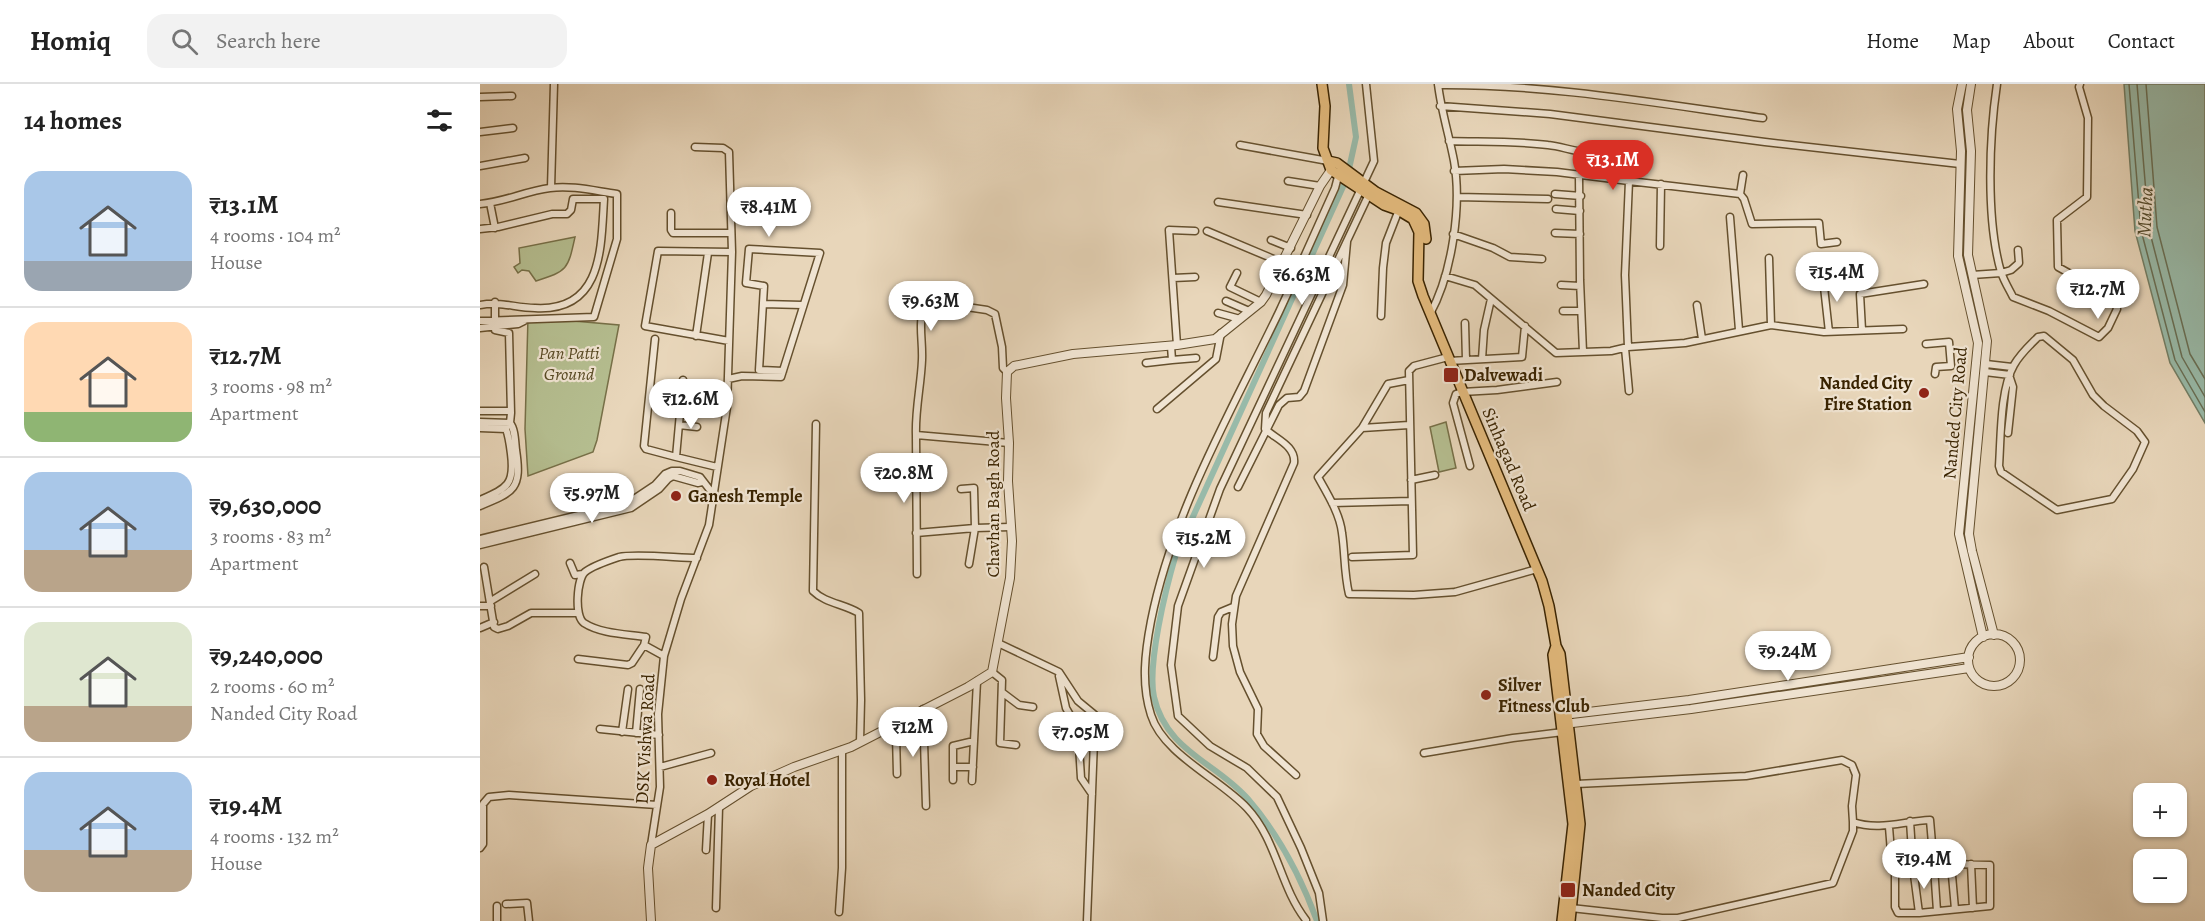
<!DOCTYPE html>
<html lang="en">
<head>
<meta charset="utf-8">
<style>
  body { margin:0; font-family:Alegreya,serif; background:#f2f2f2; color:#222; height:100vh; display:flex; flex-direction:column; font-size:22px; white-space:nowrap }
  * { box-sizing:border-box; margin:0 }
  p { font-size:20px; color:#767676 }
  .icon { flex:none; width:33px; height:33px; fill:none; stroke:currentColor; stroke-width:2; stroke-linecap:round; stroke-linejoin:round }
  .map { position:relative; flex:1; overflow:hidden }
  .drawer { display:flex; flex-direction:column; background:#fff; width:480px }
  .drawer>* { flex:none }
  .tools { position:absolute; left:1653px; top:699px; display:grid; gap:12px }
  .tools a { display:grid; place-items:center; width:54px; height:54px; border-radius:12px; background:#fff; box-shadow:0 2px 4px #0004; font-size:30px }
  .price { position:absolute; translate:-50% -51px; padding:0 14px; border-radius:21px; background:#fff; color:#222; font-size:20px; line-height:39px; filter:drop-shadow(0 2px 3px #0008) }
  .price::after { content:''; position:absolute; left:50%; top:36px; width:18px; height:14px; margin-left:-9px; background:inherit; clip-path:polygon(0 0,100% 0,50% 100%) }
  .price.active { background:#d93025; color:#fff }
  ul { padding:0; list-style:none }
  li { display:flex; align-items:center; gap:18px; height:150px; padding:0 24px }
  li+li { border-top:2px solid #e0e0e0 }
  li span { display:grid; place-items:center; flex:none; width:168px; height:120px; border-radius:18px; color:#555 }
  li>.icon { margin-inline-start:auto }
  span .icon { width:72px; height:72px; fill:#fffc; stroke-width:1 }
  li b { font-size:26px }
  h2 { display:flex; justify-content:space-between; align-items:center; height:72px; padding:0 24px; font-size:26px }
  header { display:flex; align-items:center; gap:36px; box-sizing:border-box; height:84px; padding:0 30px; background:#fff; border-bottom:2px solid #e0e0e0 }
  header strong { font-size:28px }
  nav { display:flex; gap:33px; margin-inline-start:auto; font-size:21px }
  .search { width:420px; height:54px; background:#f2f2f2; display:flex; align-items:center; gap:15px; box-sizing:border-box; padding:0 21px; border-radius:18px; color:#767676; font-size:22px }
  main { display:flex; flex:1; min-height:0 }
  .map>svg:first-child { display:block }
  .green { fill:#b5be90; stroke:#777048; stroke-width:1.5 }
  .water { fill:#98baa9; stroke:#727e65; stroke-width:1.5 }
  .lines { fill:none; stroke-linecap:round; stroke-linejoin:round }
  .shore { stroke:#686e54; stroke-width:1.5 }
  .canal { stroke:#98baa9; stroke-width:6 }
  .minor-casing { stroke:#65502e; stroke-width:9 }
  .tertiary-casing { stroke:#65502e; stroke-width:10 }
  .primary-casing { stroke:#392300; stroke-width:12 }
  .minor { stroke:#f0e4d2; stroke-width:6 }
  .tertiary { stroke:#f0e4d2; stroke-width:8 }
  .primary { stroke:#e4bb7d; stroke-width:9 }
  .poi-dot { fill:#8f2418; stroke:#f0e4d2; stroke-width:2 }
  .labels { text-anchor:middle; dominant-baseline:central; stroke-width:4.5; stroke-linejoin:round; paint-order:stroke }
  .park-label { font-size:18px; font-style:italic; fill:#584a24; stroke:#f0e4d2 }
  .poi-label { font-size:18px; font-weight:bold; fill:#392300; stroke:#f0e4d2; text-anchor:start }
  .street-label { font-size:18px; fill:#392300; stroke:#f0e4d2 }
  .water-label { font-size:20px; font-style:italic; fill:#51492a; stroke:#f0e4d2 }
</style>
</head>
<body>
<header>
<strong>Homiq</strong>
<div class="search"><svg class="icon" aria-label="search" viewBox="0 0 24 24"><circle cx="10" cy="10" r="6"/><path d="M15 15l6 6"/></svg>Search here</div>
<nav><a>Home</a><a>Map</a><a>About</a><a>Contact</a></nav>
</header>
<main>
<section class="drawer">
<h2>14 homes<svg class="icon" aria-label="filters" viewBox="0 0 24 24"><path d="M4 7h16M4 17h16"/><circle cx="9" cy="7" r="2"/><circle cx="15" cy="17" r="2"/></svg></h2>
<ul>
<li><span style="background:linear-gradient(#a9c7e8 75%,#9aa5b1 0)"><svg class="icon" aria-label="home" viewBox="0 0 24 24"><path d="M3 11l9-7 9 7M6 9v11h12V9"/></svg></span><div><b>₹13.1M</b><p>4 rooms · 104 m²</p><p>House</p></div></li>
<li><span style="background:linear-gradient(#ffd9b3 75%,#8fb573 0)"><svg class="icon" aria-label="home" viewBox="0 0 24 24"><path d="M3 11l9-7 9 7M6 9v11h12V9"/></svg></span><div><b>₹12.7M</b><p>3 rooms · 98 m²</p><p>Apartment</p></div></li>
<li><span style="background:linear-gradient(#a9c7e8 65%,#b9a48a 0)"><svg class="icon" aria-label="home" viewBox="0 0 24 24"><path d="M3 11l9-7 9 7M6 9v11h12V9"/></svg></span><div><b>₹9,630,000</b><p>3 rooms · 83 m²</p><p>Apartment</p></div></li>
<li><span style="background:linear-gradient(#dfe7d0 70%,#b9a48a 0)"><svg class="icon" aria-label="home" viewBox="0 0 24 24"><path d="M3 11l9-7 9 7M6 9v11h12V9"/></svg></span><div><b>₹9,240,000</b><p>2 rooms · 60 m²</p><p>Nanded City Road</p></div></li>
<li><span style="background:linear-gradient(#a9c7e8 65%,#b9a48a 0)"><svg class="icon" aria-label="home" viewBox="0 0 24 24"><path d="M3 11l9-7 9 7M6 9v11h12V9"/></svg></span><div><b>₹19.4M</b><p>4 rooms · 132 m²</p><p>House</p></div></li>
</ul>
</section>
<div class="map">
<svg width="1725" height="837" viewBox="0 0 1725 837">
  <rect width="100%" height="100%" fill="#e8d6ba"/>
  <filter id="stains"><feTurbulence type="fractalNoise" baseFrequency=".00333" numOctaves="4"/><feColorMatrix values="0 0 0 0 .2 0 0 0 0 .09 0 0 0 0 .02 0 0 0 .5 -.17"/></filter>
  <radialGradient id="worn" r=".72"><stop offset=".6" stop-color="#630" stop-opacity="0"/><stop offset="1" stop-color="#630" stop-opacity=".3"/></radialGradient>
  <path class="green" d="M 95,153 C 88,185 88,187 56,197 L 49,187 L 42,186 L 38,189 L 34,183 L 40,179 L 39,164 Z
    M 48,233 L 139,241 L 117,356 L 113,368 L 48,392 L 45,345 Z
    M 966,338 L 976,384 L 959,388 L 950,343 Z"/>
  <path class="water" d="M 1644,0 L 1725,0 L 1725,339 L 1690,279 L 1655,147 Z"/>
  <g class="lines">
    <path class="shore" d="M 1649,0 L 1661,146 L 1695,276 L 1725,328
      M 1657,0 L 1669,145 L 1702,273 L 1725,313
      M 1666,0 L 1677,143 L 1710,270 L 1725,295"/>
    <path class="canal" d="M 837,837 C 821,793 799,751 768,715 C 737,679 686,667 674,613 C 667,580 686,504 696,470 L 867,94 L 876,53 L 869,0"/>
    <defs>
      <path id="minor" d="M 1517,0 C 1509,54 1506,136 1521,188 C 1524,197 1529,205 1533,213 L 1569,227 L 1619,253 L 1628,244 L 1637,225 L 1633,211 L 1621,207 L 1578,183 L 1577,136 L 1607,113 L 1608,34 L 1599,3 L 1600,0
        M 958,1 C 1068,0 1175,19 1283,34
        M 0,13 L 32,12
        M 960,22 L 1070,30 L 1285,58 L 1480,80
        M 0,48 L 33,44
        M 969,57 C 1002,58 1035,57 1068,61 C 1080,62 1092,67 1104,68
        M 760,61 L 848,77
        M 0,82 L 45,74
        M 974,87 L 1024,85 L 1077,88 L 1149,97 L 1145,191 L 1148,263
        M 1099,92 L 1100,196 L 1103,268
        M 808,97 L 840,102
        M 1149,97 L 1260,110 L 1263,91
        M 71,104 L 74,0
        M 1075,110 L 1101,112
        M 1260,110 L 1264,115 L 1272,140 L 1339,139 L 1341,160 L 1357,158
        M 977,113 L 1068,115
        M 738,118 L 827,131
        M 10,119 L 15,144
        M 0,120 C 24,118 46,107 70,104 C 92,101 115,107 137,110 L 137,155 L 114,233 L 0,237
        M 1076,125 L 1100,127
        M 191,129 L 191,146 L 193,149 L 251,149
        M 1250,133 L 1259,246
        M 0,145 L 18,143 L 72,130 L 87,130 L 91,126 L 93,115 L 124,115 C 121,164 123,228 55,224 C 35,224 21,217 0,221
        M 727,147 L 803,179
        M 1075,149 L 1100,150
        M 973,150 L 1013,164 L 1030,173 L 1062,175
        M 791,156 L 811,164
        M 1180,162 L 1181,100
        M 1289,174 L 1291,241
        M 757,189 L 750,203 L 781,218
        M 1492,191 L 1521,189 L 1531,186 L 1539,179 L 1538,166
        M 965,192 L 995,201 L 1076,269 L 1131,267 L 1148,263 L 1205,259 L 1291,241 L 1344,248 L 1423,245
        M 693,194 L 715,193
        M 1343,194 L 1349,248
        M 1081,201 L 1100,202
        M 746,217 L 769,227
        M 15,218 L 15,246 L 29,249 L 31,329 L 30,339 L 25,345
        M 283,220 L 322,221
        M 1217,221 L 1222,255
        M 1083,227 L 1101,227
        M 738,229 L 760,235
        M 950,230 C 972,190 982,122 974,77 C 969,51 961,26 958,0
        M 901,232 L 903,184 L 906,159 L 920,123
        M 985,239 L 986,276
        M 0,244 L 38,240 L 44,237
        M 1382,246 L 1380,210 L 1444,200
        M 216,252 L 228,169
        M 1564,252 L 1593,276 L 1613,311 L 1624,322 L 1657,347 L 1665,358 L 1653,385 L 1632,415 L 1577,426 L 1521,388 L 1519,382 C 1521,353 1520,305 1534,281 C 1540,270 1550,261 1558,253 Z
        M 175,255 L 164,362 L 166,365 L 196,373
        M 249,257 L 165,242 L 178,167 L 252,168
        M 1446,260 L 1469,258 L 1471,282 L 1456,283 L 1455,290
        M 697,261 L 689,146 L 715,147
        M 1145,264 L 1149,307
        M 1002,275 L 1004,246 L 1011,215
        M 692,276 L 716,274
        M 969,277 L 1042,273 L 1045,242
        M 666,279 L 692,276 L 691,262
        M 1506,280 L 1532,283
        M 527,288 L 523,284 L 522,263 L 515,230 L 507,226 L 446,217 C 437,239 443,254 442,276 C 441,301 435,326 436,351 L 529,359
        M 1505,288 L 1530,291
        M 248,295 L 262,292 L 301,293 L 340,169 L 269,165 L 266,199 L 284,202 L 279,286 L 303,287
        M 203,296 L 196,373 L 237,383
        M 202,306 L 219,308
        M 677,325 L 736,275 L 741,249
        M 0,327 L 31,327
        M 0,338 L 30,339
        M 336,340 L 333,507 C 345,519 364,520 379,529 L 381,616 L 380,658
        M 199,341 L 217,343
        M 929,341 L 882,344 L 838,393 C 847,409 860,430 862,449 C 865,469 864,489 869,510 L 934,511 L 975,508 L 1057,485
        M 0,344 L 26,345 C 29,353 30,362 31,370 C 35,401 27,404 0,416
        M 882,344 L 908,300 L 929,296
        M 1528,349 L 1533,303 L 1530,294
        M 436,351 L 437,490
        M 990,382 L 973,319 L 976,310 L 982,308 L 1017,306 L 1077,298
        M 931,396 L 955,391
        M 758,403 L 799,321 L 807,314 L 819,313 L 824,307 L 863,201 L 867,158
        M 481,405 L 494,404 L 495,444 L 530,443
        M 852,419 L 931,417
        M 0,422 C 34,408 42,405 36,366 C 35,357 35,345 30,339
        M 436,449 L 495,444 L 489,480
        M 0,455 L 148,419 L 175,401 L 185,390 L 192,387 L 200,387 L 220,393 L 233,410
        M 0,461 L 151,424 L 179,405 L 188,395 L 193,392 L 218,399 L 222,398
        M 872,473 L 933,471 L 929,287 L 934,282 L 968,273
        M 90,479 L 95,491 L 103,490
        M 4,483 L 14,543 L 18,545 L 28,542 L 51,529 L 97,529
        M 11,517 L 55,490
        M 0,522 L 11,522
        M 0,544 L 14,538
        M 518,559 L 579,588 L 598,617 L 615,631 L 607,837
        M 184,572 L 164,561 L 166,553 C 147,550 121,550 104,539 C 94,532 97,495 105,488 C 112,482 130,476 139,473 C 154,469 199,474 217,474
        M 733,573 L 738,533 L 741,528 L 753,523
        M 98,575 L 148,581 L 152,579 L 164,561
        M 512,588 L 522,596 L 520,659 L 536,661
        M 579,592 L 586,624 L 598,645 L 601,694 L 612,710
        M 523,609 L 539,621 L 553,623
        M 443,625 L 446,722
        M 413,641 L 416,651 L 417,690
        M 120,645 L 179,651
        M 142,648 L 148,605
        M 156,649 L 160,605
        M 944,669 L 1033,654 L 1083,648
        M 180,683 L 231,669
        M 473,683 L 493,683
        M 816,691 L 784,662 L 777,650 L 778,625 L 760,588 L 753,562 L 752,540 L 756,512 L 814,379 C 816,362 796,355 785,345 L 786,329 L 890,108
        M 473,696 L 473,662 L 494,657
        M 492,697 L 497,597
        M 1096,700 L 1266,692 L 1362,676 L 1372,681 L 1376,691 L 1372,722 L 1373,738 C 1399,747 1424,737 1450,736 L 1454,783 L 1471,780 L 1510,781 L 1510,822 L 1439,829 L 1433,783 L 1430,737
        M 1409,743 L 1412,780 L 1415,787 L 1433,783 L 1454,783 L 1457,827
        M 171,761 L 180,703 L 178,630 L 184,572 L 201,515 L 229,441 L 247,323 L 252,168 L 249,68 L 243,64 L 215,63
        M 0,764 L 3,760 L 3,720 L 9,713 L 29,711 L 177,721
        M 226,766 L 228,730
        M 1471,780 L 1475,825
        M 1491,780 L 1493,824
        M 1415,787 L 1415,823 L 1418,829 L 1439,829
        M 26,820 L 47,819 L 49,837
        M 236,824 L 239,723
        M 1091,824 L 1182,834 L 1198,834 L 1353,799 L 1373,747 L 1373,738
        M 359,828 L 362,784 L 362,666
        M 826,836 C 800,803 797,756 767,724 C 740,695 683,670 671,631 C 661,600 665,568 671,537 C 693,427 751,328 799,228 C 818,187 836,146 855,104 L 859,89
        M 17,837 L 17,822
        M 843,837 L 839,809 L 821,764 L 797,713 L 767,684 L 730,662 L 698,632 L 691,581 L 698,522 L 740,405 L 894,77 L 886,0"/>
      <path id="tertiary" d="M 1482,0 L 1477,25 L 1481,67 L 1478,172 L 1498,259 L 1479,450 L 1503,553
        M 1491,0 L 1487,26 L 1491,67 L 1488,171 L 1507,257 L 1489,450 L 1492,467 L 1514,551
        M1488 576a26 26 0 1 1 52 0a26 26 0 1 1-52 0Z
        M 1083,631 L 1209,616 L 1489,573
        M 1084,640 L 1211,625 L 1489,584
        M 171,837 L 168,784 L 171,761 L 228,730 L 271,702 L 314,683 L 371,663 L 488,603 L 512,588 L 530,494 L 532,457 L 528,397 L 529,359 L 526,314 L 527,288 L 534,282 L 593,270 L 697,261 L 735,255 L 781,218 L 786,211 L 840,102 L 851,86"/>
      <path id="primary" d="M 842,0 L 845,22 L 843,64 L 851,86 L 904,121 L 918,126 L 933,135 L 939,148 L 938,197 L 943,212 L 1062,497 L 1069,522 L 1076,562 L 1080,570 L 1100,740 L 1090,837
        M 848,77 L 857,79 L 896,108 L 936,129 L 944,140 L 946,155
        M 1076,562 L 1073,571 L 1093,740 L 1082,837"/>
    </defs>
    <use href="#minor" class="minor-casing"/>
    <use href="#tertiary" class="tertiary-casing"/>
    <use href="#primary" class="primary-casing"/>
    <use href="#minor" class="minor"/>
    <use href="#tertiary" class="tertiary"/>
    <use href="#primary" class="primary"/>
  </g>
  <g class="poi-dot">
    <rect x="963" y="283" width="16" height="16" rx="3"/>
    <circle cx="1444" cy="309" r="6"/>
    <circle cx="196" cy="412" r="6"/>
    <circle cx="1006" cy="611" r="6"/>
    <circle cx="232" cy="696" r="6"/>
    <rect x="1080" y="798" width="16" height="16" rx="3"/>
  </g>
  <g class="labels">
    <g class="park-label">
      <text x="89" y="269">Pan Patti<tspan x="89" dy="21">Ground</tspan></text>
    </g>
    <g class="poi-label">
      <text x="984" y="291">Dalvewadi</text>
      <text x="1432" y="299" text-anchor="end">Nanded City<tspan x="1432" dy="21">Fire Station</tspan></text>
      <text x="208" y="412">Ganesh Temple</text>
      <text x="1018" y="601">Silver<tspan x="1018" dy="21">Fitness Club</tspan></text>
      <text x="244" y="696">Royal Hotel</text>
      <text x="1102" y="806">Nanded City</text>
    </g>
    <g class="street-label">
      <text transform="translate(1475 329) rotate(-85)">Nanded City Road</text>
      <text transform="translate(1029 375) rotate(67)">Sinhagad Road</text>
      <text transform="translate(513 420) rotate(-90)">Chavhan Bagh Road</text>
      <text transform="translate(165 655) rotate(-87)">DSK Vishwa Road</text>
    </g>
    <g class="water-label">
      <text transform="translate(1665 128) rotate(-87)">Mutha</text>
    </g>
  </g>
  <rect width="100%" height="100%" filter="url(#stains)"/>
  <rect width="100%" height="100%" fill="url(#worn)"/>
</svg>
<div class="tools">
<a>+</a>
<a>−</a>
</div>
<b class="price active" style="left:1133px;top:107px">₹13.1M</b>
<b class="price" style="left:289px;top:154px">₹8.41M</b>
<b class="price" style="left:1357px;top:219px">₹15.4M</b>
<b class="price" style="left:822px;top:222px">₹6.63M</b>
<b class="price" style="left:1618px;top:236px">₹12.7M</b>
<b class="price" style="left:451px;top:248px">₹9.63M</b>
<b class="price" style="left:211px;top:346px">₹12.6M</b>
<b class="price" style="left:424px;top:420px">₹20.8M</b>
<b class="price" style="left:112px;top:440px">₹5.97M</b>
<b class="price" style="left:724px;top:485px">₹15.2M</b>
<b class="price" style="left:1308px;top:598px">₹9.24M</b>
<b class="price" style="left:433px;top:674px">₹12M</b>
<b class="price" style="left:601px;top:679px">₹7.05M</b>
<b class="price" style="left:1444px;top:806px">₹19.4M</b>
</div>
</main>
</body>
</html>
